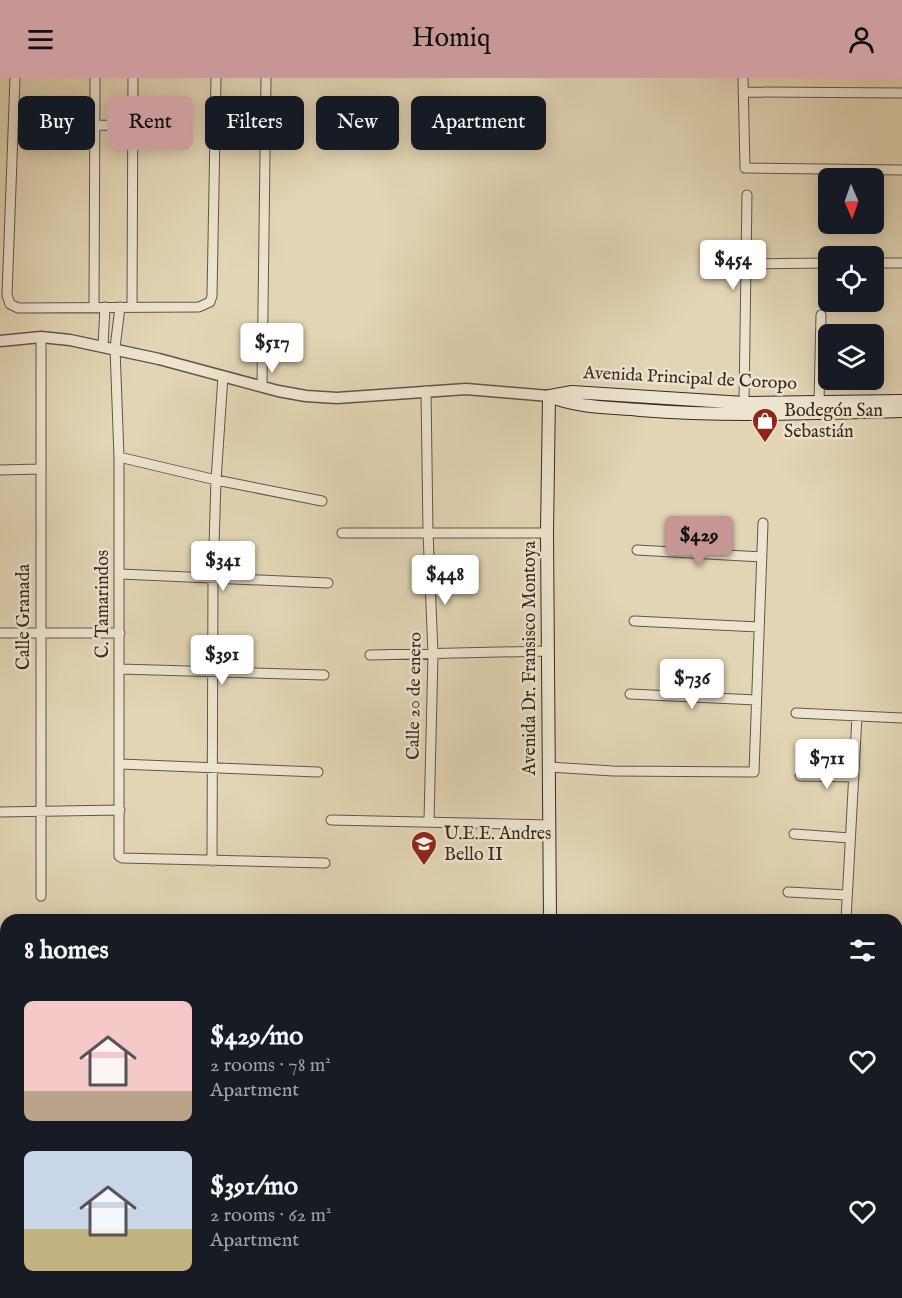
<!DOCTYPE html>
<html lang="en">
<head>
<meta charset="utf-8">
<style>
  body { margin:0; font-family:"IM FELL English",serif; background:#242831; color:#f1f3f6; height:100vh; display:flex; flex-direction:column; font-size:22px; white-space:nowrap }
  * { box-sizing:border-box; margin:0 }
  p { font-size:20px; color:#9ea1a6 }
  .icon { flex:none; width:33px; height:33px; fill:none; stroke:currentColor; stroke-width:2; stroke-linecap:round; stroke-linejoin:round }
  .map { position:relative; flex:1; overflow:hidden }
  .drawer { position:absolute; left:0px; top:836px; width:903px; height:386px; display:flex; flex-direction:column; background:#171b24; border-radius:18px 18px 0 0; box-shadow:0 3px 15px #0003 }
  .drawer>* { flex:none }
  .hud { position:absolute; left:18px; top:18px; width:600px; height:54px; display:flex; gap:12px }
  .needle { width:39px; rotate:178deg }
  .controls { position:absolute; left:818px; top:90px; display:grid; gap:12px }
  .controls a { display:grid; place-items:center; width:66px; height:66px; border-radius:9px; background:#171b24; box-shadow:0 3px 15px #0003; font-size:30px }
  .price { position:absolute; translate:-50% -51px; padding:0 14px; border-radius:6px; background:#fff; color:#222; font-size:20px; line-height:39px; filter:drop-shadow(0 2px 3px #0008) }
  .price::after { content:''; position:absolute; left:50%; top:36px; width:18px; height:14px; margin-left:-9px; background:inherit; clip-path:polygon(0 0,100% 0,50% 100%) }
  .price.current { background:#c59692; color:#111 }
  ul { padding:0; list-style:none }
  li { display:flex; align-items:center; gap:18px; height:150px; padding:0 24px }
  li span { display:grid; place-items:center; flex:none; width:168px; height:120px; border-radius:9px; color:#555 }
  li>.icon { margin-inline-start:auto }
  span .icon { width:72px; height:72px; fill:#fffc; stroke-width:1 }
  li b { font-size:26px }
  h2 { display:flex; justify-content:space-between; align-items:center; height:72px; padding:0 24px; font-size:26px }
  .tag { padding:0 21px; border-radius:9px; background:#171b24; box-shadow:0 3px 15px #0003; font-size:21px; line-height:54px }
  .tag.current { background:#c59692; color:#111 }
  header { display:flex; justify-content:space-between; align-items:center; height:78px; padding:0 24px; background:#c59692; color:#111; font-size:27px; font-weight:600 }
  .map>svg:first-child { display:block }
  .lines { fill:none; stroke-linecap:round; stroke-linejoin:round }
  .minor-casing { stroke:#645546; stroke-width:11 }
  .tertiary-casing { stroke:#645546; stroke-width:13 }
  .secondary-casing { stroke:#3a2a21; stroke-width:14 }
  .minor { stroke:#ece4ce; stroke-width:9 }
  .tertiary { stroke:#ece4ce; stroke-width:10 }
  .secondary { stroke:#ece4ce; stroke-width:12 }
  .labels { text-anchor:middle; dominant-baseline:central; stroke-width:5; stroke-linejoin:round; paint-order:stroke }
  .street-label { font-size:18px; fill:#3a2a21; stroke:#ece4ce }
  .poi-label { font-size:18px; fill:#3a2a21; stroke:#ece4ce; text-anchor:start }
</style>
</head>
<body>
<header><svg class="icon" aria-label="menu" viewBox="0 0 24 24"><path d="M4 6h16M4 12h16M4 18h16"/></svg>Homiq<svg class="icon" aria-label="person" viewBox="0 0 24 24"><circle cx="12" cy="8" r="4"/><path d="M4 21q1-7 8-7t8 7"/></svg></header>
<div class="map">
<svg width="902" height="1220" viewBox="0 0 902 1220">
  <rect width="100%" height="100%" fill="#e2d5b4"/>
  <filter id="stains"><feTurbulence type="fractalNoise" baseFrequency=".00333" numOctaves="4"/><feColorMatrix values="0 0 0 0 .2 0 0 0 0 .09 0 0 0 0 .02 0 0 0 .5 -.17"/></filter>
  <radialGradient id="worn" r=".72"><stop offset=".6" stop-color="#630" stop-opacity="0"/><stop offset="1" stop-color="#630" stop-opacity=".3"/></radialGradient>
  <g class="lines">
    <defs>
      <path id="minor" d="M 15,0 L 7,217 L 10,226 L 18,230 L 199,229 L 210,224 L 212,218 L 216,0
        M 743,0 L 745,90 L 902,92
        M 743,14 L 902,15
        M 95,47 L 133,48
        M 873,185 L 902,185
        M 747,186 L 828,185
        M 94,228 L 95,0
        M 120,229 L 115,270 L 119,379 L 119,778 L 122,780 L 325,785
        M 132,229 L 133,0
        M 103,268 L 105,229
        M 262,308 L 266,0
        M 426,313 L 428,454 L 433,576 L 429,743
        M 819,324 L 821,237
        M 744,325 L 747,117
        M 119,379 L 216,402 L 322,423
        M 0,392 L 40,391
        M 342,455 L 547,455
        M 637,472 L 762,479
        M 120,496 L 328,505
        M 634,543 L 759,549
        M 0,555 L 120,555
        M 370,577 L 548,573
        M 120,591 L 324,597
        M 630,616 L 756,622
        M 796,635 L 902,640
        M 120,686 L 318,694
        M 549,689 L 613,693 L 754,694 L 763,445
        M 800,698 L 854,699
        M 0,734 L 120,732
        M 331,742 L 549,747
        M 794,756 L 850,760
        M 212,783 L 213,500 L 216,402 L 223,298
        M 788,814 L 847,817
        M 41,818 L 41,259
        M 846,842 L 857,638
        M 0,879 L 6,879
        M 0,955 L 6,955
        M 0,1033 L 6,1033
        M 0,1156 L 6,1156
        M 125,1215 L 125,1220
        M 0,1218 L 37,1215
        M 225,1220 L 226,1215
        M 812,1220 L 812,1215"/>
      <path id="tertiary" d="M 0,263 L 41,259 L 70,262 L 159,281 L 278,313 L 306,318 L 337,320 L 466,311 L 549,318"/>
      <path id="secondary" d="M 549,318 L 547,455 L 550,842
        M 549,318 C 579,330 608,329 640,332 C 727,339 814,335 902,333
        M 550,318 L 572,314 L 744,325 L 902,323
        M 553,1215 L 553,1220"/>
    </defs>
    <use href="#minor" class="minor-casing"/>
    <use href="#tertiary" class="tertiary-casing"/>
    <use href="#secondary" class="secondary-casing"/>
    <use href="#minor" class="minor"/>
    <use href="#tertiary" class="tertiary"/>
    <use href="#secondary" class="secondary"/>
  </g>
  <defs>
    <symbol id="shop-pin" viewBox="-11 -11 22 30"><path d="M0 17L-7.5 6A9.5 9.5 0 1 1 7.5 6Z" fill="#8f2418" stroke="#ece4ce"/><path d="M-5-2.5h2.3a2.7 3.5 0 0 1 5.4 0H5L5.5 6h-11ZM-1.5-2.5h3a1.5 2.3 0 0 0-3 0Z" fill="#fff"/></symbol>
    <symbol id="school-pin" viewBox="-11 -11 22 30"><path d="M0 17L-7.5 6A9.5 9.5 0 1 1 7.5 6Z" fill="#8f2418" stroke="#ece4ce"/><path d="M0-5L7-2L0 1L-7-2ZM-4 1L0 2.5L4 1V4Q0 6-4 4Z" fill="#fff"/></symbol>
  </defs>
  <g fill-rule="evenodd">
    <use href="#shop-pin" x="750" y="328" width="30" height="40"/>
    <use href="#school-pin" x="409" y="751" width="30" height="40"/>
  </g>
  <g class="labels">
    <g class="street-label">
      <text transform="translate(690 301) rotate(3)">Avenida Principal de Coropo</text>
      <text transform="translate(103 526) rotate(-90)">C. Tamarindos</text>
      <text transform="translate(24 539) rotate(-90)">Calle Granada</text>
      <text transform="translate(530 580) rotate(-90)">Avenida Dr. Fransisco Montoya</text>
      <text transform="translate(415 618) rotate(-89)">Calle 20 de enero</text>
    </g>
    <g class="poi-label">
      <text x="784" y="333">Bodegón San<tspan x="784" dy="21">Sebastián</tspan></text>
      <text x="444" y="756">U.E.E. Andres<tspan x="444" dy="21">Bello II</tspan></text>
    </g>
  </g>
  <rect width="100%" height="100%" filter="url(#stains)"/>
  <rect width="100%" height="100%" fill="url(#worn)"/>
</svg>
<div class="controls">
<a><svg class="needle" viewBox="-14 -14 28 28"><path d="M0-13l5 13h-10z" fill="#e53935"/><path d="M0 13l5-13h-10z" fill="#9ea1a6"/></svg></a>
<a><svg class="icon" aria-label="locate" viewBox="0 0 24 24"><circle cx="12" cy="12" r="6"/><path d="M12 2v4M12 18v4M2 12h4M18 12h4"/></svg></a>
<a><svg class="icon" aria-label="layers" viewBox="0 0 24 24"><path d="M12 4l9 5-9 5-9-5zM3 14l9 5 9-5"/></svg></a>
</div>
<b class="price" style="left:733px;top:213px">$454</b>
<b class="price" style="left:272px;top:296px">$517</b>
<b class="price current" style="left:699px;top:489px">$429</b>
<b class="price" style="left:223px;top:514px">$341</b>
<b class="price" style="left:445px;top:528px">$448</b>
<b class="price" style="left:222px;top:608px">$391</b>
<b class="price" style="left:692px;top:632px">$736</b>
<b class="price" style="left:827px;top:712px">$711</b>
<div class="hud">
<a class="tag">Buy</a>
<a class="tag current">Rent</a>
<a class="tag">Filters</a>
<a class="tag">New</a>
<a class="tag">Apartment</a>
</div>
<section class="drawer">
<h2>8 homes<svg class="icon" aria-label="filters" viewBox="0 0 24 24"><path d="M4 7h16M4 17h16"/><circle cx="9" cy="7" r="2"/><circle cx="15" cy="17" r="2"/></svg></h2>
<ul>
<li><span style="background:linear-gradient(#f6c9c9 75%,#b9a48a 0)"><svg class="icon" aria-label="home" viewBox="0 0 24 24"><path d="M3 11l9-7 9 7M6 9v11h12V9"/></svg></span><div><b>$429/mo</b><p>2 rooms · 78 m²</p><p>Apartment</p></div><svg class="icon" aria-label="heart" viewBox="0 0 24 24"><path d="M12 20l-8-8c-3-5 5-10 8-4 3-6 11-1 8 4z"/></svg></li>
<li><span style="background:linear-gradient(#c9d6e8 65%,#c2b280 0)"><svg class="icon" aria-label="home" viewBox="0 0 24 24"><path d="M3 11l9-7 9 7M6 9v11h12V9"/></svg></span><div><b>$391/mo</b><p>2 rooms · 62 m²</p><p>Apartment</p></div><svg class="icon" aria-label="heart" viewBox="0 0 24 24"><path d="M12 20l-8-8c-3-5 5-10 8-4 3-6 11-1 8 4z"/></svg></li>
</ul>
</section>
</div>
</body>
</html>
